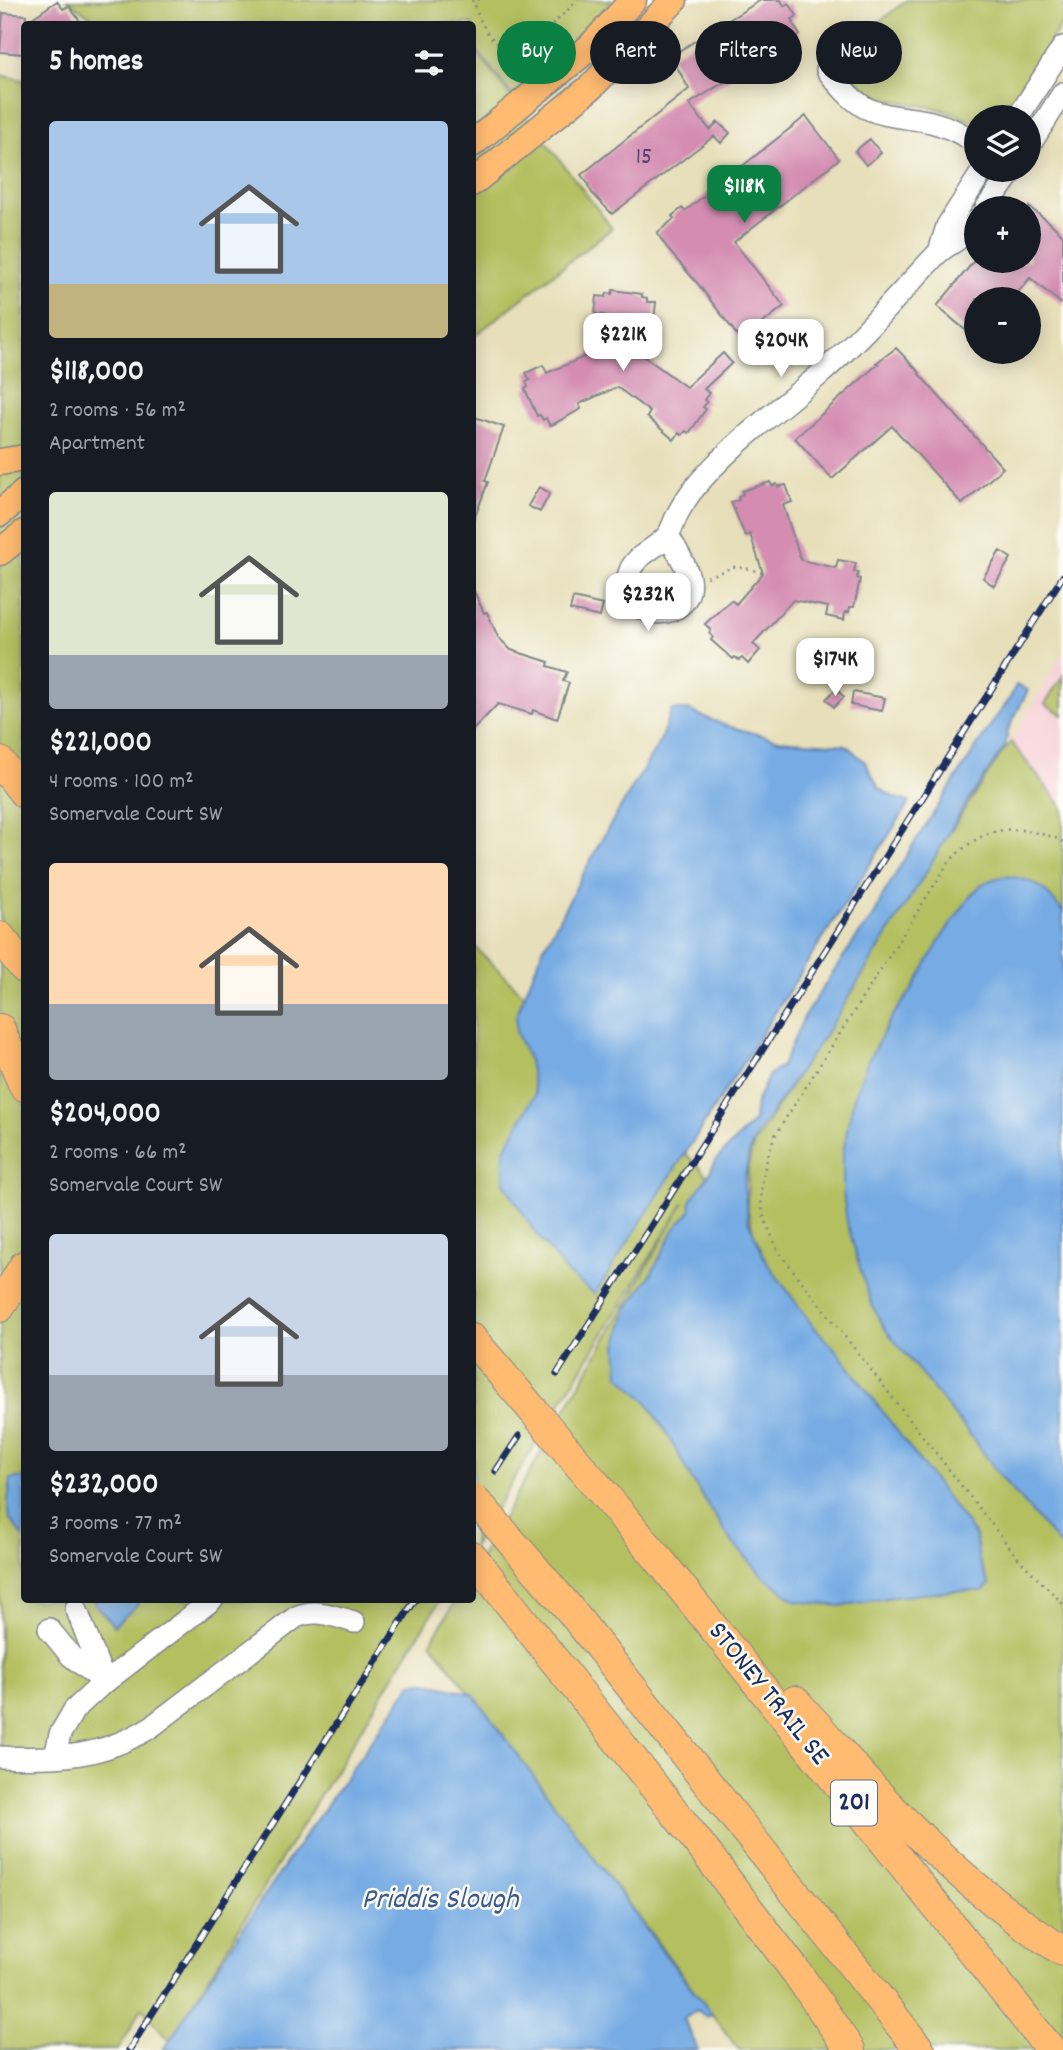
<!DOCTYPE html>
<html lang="en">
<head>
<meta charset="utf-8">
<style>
  body { margin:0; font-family:Dekko,sans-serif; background:#242831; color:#f1f3f6; height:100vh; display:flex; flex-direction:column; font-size:26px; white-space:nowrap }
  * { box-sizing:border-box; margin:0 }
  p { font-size:23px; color:#9ea1a6 }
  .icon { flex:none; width:38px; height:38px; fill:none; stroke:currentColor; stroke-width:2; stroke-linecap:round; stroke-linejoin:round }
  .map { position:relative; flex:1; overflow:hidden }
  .details { position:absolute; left:21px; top:21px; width:455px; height:1582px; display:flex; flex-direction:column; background:#171b24; border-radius:7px; box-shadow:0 4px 18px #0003 }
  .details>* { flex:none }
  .top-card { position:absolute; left:497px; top:21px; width:460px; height:63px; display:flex; gap:14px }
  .controls { position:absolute; left:964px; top:105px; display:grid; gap:14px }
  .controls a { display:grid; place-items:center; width:77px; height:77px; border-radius:50%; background:#171b24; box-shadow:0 4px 18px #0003; font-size:35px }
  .price { position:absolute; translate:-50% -60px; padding:0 16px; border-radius:14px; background:#fff; color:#222; font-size:23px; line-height:46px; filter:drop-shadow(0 2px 4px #0008) }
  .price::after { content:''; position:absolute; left:50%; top:42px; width:21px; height:16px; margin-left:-10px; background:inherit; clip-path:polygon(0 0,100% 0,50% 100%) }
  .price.selected { background:#0b8043; color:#fff }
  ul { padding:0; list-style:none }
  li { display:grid; align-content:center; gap:14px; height:371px; padding:0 28px }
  li span { display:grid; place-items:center; height:217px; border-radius:7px; color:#555 }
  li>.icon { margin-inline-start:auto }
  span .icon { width:126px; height:126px; fill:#fffc; stroke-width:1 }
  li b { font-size:30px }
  h2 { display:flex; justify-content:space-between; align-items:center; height:84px; padding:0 28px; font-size:30px }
  .tag { padding:0 24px; border-radius:32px; background:#171b24; box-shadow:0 4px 18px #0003; font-size:24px; line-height:63px }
  .tag.selected { background:#0b8043; color:#fff }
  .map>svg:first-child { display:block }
  .built { fill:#f6cfd6 }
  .green { fill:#b4bf61; stroke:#687760; stroke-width:2 }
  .water { fill:#76abe3; stroke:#486da0; stroke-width:2 }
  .building { fill:#d48cb1 }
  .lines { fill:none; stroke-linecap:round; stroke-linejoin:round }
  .minor-casing { stroke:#81878c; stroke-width:24 }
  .major-casing { stroke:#81878c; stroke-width:29 }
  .highway-casing { stroke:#81878c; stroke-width:32 }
  .path { stroke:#81878c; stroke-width:2.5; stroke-dasharray:2 5; stroke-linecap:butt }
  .minor { stroke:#fff; stroke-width:21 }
  .major { stroke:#ffbb71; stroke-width:26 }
  .highway { stroke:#ffbb71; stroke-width:30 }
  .rail-casing { stroke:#1b2f5e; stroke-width:7 }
  .rail { stroke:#fdfcf7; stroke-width:4.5; stroke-dasharray:13; stroke-linecap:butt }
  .highway-bridge-casing { stroke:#81878c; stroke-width:32; stroke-linecap:butt }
  .highway-bridge { stroke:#ffbb71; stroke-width:30 }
  .labels { text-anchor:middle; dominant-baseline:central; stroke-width:5; stroke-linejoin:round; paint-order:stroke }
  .number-label { font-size:24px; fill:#494673 }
  .shield { fill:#fdfcf7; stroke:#5f6c8c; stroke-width:2 }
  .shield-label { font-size:26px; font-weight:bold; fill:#1b2f5e }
  .street-label { font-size:28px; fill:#1b2f5e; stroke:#fdfcf7 }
  .water-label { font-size:30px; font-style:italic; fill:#3b5a8d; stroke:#fdfcf7 }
</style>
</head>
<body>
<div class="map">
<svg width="1063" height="2050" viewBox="0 0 1063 2050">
  <rect width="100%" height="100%" fill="#fdfcf7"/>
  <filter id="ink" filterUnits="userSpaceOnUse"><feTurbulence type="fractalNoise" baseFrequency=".0143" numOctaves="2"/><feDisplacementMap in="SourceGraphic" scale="14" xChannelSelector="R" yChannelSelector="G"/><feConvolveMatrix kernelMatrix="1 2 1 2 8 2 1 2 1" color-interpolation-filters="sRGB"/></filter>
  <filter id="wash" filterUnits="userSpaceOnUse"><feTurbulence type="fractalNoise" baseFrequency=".00686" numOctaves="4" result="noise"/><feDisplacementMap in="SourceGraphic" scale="28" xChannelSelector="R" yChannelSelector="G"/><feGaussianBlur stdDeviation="1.57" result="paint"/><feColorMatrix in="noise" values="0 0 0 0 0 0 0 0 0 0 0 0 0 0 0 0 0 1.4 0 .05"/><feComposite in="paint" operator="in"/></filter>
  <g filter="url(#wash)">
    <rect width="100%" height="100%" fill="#e7dfb9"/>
    <path class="built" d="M 1063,652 L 1063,808 L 1011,742 Z"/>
    <path class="green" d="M 67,0 L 613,0 L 561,53 L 513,96 L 473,45 L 472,24 L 456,24 L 455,23 L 455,24 L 101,24 Z
      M 907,0 L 1063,0 L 1063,22 L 1003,117 L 976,117 L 976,124 C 961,117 947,110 930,107 C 886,98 870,103 841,63 L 837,64 L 833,61 L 833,58 Z
      M 473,47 L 612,228 L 473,337 Z
      M 0,75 L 24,80 L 24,1600 L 440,1600 L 170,2041 L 142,2008 L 118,2050 L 0,2050 Z
      M 1063,676 L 1063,715 L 1045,704 Z
      M 1011,742 L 1063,808 L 1063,2050 L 739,2050 L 431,1642 L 456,1600 L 472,1600 L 473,1571 L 684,1202 L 473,1546 L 473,945 L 702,1170 L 754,1236 L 747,1206 L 748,1167 L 753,1146 L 908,896 L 998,759 Z"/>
    <path class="water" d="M 1016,685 L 1028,690 L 1008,730 L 1005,746 L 962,810 L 930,866 L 827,1032 L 758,1132 L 749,1152 L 744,1185 L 748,1220 L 766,1261 L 813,1326 L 837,1351 L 975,1535 L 979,1560 L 989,1585 L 983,1591 L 952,1591 L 894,1597 L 840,1606 L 796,1601 L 762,1575 L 731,1541 L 692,1480 L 669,1437 L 647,1402 L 619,1375 L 617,1345 L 626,1310 L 651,1274 L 675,1228 L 691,1211 L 690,1201 L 706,1179 L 717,1159 L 754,1121 L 756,1103 L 769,1075 L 782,1066 L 805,1015 L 854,941 L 875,914 L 882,897 L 911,848 L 994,720 L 1009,700 Z
      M 671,710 L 688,710 L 724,725 L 779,740 L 846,745 L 865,762 L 879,788 L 895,798 L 910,802 L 595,1294 L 568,1274 L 536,1234 L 504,1183 L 504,1151 L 535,1094 L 529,1061 L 516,1032 L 516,1016 L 543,949 L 602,839 L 660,741 Z
      M 1007,876 C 1039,880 1045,889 1063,912 L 1063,1549 L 1001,1477 L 971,1436 L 885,1329 L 873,1307 L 863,1279 L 847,1222 L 843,1193 L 843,1153 L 847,1130 L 854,1097 L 867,1063 L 891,1018 L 912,990 L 941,938 L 972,894 L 982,884 L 993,879 Z
      M 24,1477 L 24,1538 L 10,1519 L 8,1502 L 11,1479 Z
      M 92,1600 L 137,1600 L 138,1604 L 114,1626 Z
      M 427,1682 L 473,1694 L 660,1948 L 712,2014 L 707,2017 L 697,2010 L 684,2019 L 698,2050 L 163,2050 L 288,1860 L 412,1683 Z"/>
    <g id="blocks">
      <path class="building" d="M 761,0 L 781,0 L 784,6 L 789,3 L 797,16 L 792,19 L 794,22 L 793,24 L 800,35 L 689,104 L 710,130 L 718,122 L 730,133 L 721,143 L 714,136 L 612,214 L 592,193 L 588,186 L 589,185 L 581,175 L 689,89 L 671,56 Z
        M 57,1 L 63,9 L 69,6 L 82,24 L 24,24 L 23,54 L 0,52 L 3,13 L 26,15 L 25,23 Z
        M 806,116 L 839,159 L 734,242 L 784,306 L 741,340 L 698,284 L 670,252 L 657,233 L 674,219 L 672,216 L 682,208 L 685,211 Z
        M 870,139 L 881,153 L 866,165 L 855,151 Z
        M 1029,207 L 1049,222 L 1063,235 L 1063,305 L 1030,278 L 1015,296 L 1011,293 L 1007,299 L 976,299 L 976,339 L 937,306 L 974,261 L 1029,261 Z
        M 613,290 L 642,294 L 642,297 L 647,298 L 647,302 L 656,302 L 654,320 L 645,319 L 641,354 L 686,387 L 723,353 L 732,363 L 704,389 L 709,393 L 704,400 L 707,402 L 703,407 L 706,409 L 689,433 L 686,431 L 682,435 L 679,433 L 674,440 L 647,417 L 650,412 L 617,387 L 579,404 L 581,409 L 550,426 L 546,418 L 543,420 L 540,415 L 537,416 L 525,389 L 528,387 L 526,382 L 530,380 L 526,373 L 543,365 L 547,373 L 600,350 L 604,315 L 595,314 L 597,296 L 606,297 L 607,293 L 612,294 Z
        M 896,348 L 920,373 L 919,374 L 1003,468 L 962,504 L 892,426 L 832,479 L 795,438 L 878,364 L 876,363 Z
        M 472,416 L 504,427 L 487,475 L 485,481 L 488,482 L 474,519 L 472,519 Z
        M 770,482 L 772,486 L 777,484 L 778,487 L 786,485 L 792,502 L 783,505 L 801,560 L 836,568 L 838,560 L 856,563 L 854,572 L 858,572 L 857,578 L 860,579 L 854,607 L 850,607 L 849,612 L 845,612 L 844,620 L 826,616 L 828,607 L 793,600 L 753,644 L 760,650 L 748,664 L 742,658 L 739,660 L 735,657 L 733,659 L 720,648 L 711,640 L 713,637 L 709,633 L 711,630 L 705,624 L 731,600 L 736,604 L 763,573 L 750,534 L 745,536 L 731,502 L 739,500 L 738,496 L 743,494 L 742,491 Z
        M 539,487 L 550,493 L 540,512 L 528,506 Z
        M 1000,551 L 1011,558 L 994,586 L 983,578 Z
        M 472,587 L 484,613 L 487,612 L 498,637 L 511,650 L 549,662 L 548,666 L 567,672 L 563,681 L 569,683 L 557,719 L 533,710 L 532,714 L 498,704 L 472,731 Z
        M 573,598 L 603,605 L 600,617 L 570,610 Z
        M 836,689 L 844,697 L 834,707 L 826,699 Z
        M 853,692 L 885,698 L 882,711 L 851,705 Z"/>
    </g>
  </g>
  <g filter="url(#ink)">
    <use href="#blocks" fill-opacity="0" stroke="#81878c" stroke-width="2"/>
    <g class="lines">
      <defs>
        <path id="minor" d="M 827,70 C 838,84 850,99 866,108 C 887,118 909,117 931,122 C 947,126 963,134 976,143
          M 1018,117 L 1063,47
          M 1029,146 L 1063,93
          M 986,208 L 1013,170
          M 939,252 L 947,226 L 983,170
          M 668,535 C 675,548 686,563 689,578 C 697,626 615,624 629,573 C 634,556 655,549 666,537 C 672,531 674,520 678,513 C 682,505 687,498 692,491 C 728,446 775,413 818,376 C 861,339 897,296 936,255 C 944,247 954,243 962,236 C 968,232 972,226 976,221
          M 76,1608 L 105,1683
          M 49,1629 L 71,1656 L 103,1681
          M 0,1757 C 58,1759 101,1758 151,1727 L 296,1617 C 316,1608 334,1616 354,1622
          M 55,1757 L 60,1734 L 74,1710 L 100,1686 L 212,1600"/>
        <path id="major" d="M 472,144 L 590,47 L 633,0
          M 472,183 L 591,87 L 674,0
          M 0,462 L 24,458
          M 0,513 L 24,493
          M 0,552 L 24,533"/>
        <path id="highway" d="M 0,762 L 24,793
          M 0,937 L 24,968
          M 0,1029 L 24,1086
          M 0,1307 L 24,1266
          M 472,1339 L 532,1409
          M 603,1493 L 657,1557 L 1051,2050
          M 484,1510 L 566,1605 L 920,2050
          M 472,1556 L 694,1837 L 797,1973 L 850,2050
          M 795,1701 C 819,1727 842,1754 866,1781 C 924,1844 990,1905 1063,1951"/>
      </defs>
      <use href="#minor" class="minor-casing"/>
      <use href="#major" class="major-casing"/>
      <use href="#highway" class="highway-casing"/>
      <path class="path" d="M 472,0 C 478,14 484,34 498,43 C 523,59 562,16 577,0
        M 475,7 L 479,0
        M 517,79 L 537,38
        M 707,577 L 736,566 L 765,573
        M 1063,842 C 1055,837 1047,835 1037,833 C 999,823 975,835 949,862 L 774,1137 C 765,1164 756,1192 765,1220 C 769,1230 774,1240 778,1251 L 1018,1558 L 1063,1604"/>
      <use href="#minor" class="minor"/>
      <use href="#major" class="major"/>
      <use href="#highway" class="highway"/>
      <defs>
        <path id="rail" d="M 557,1374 L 1063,576
          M 496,1471 L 519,1436
          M 129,2050 L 415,1600"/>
      </defs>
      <use href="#rail" class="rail-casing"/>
      <use href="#rail" class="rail"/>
      <defs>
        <path id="highway-bridge" d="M 532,1409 L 603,1493
          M 472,1498 L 484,1510"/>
      </defs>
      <use href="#highway-bridge" class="highway-bridge-casing"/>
      <use href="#highway-bridge" class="highway-bridge"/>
    </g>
  </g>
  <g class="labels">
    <g class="number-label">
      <text x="644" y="158">15</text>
    </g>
    <rect class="shield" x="831" y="1780.5" width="46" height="45" rx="5"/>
    <g class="shield-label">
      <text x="854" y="1803">201</text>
    </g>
    <g class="street-label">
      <text transform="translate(767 1695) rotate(51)">STONEY TRAIL SE</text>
    </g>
    <g class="water-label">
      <text x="440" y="1901">Priddis Slough</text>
    </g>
  </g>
</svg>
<div class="controls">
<a><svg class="icon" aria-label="layers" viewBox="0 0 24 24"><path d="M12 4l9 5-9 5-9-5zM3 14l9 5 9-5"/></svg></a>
<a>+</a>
<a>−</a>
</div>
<b class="price selected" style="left:744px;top:225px">$118K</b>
<b class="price" style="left:623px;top:373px">$221K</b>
<b class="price" style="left:781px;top:379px">$204K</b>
<b class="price" style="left:648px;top:633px">$232K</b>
<b class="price" style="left:835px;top:698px">$174K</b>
<div class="top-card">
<a class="tag selected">Buy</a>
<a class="tag">Rent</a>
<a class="tag">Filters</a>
<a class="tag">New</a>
</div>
<section class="details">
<h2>5 homes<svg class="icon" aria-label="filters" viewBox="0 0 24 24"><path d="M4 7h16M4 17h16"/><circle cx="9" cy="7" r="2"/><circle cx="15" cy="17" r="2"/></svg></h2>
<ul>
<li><span style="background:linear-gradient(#a9c7e8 75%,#c2b280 0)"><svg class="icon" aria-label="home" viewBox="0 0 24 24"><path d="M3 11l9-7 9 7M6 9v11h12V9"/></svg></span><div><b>$118,000</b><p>2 rooms · 56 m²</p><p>Apartment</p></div></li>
<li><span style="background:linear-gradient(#dfe7d0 75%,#9aa5b1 0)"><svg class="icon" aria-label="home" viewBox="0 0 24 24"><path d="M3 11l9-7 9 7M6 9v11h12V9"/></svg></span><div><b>$221,000</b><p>4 rooms · 100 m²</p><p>Somervale Court SW</p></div></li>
<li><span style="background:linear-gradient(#ffd9b3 65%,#9aa5b1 0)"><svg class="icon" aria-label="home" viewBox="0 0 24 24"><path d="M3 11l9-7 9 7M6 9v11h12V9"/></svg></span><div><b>$204,000</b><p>2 rooms · 66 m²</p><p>Somervale Court SW</p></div></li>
<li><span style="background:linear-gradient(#c9d6e8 65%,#9aa5b1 0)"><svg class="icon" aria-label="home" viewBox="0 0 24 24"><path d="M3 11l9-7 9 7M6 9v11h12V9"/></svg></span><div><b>$232,000</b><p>3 rooms · 77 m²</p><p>Somervale Court SW</p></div></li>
</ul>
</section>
</div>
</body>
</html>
